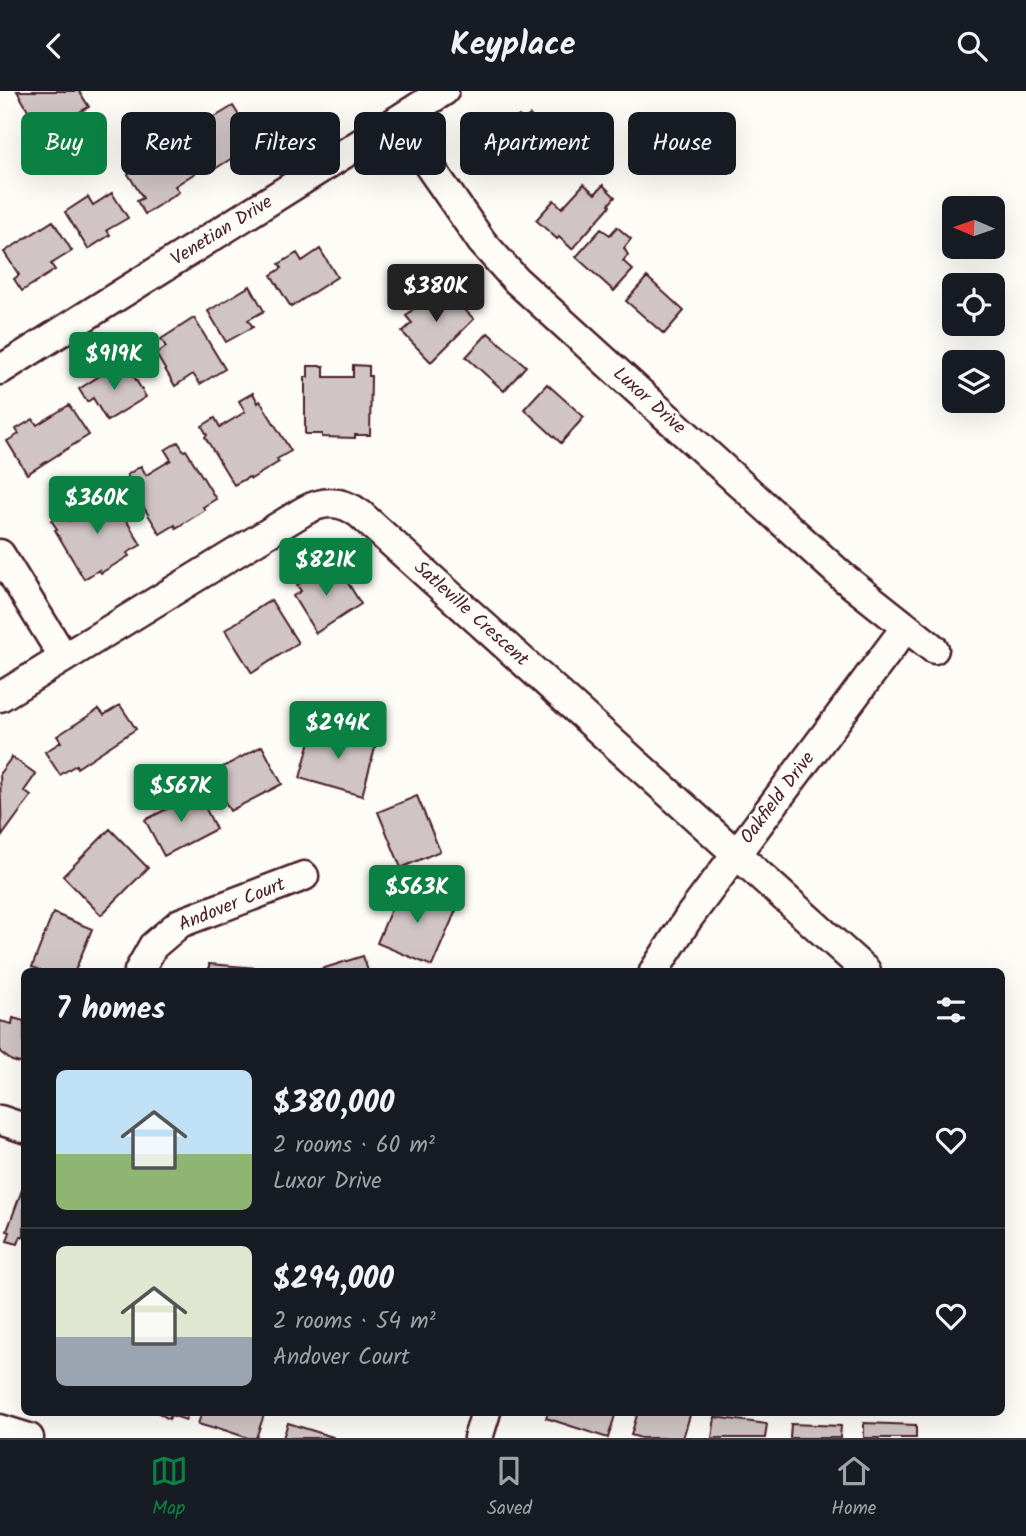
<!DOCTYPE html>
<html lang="en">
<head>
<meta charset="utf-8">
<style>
  body { margin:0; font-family:Kalam,sans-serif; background:#20242c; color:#f1f3f6; height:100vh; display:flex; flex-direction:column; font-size:26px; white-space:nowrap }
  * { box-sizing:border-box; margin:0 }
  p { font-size:23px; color:#9ea1a6 }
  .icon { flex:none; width:38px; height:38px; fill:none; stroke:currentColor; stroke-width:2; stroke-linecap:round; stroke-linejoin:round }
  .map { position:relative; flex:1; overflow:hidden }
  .drawer { position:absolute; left:21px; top:877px; width:984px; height:448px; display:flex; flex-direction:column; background:#171b24; border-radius:10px; box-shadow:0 7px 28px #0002 }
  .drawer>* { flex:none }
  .hud { position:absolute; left:21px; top:21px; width:985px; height:63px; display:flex; gap:14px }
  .needle { width:46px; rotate:272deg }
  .fabs { position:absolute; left:942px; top:105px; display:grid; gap:14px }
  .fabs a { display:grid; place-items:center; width:63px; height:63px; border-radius:10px; background:#171b24; box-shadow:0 7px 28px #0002; font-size:35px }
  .price { position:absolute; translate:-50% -60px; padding:0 16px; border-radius:7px; background:#0b8043; color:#fff; font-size:23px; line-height:46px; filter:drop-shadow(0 2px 4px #0008) }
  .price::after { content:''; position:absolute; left:50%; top:42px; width:21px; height:16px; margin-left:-10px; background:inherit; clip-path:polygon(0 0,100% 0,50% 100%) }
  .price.current { background:#222; color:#fff }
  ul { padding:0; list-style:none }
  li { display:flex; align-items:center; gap:21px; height:175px; padding:0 35px }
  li+li { border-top:2px solid #363941 }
  li span { display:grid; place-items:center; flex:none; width:196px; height:140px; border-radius:10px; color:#555 }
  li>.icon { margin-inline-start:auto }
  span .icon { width:84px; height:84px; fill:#fffc; stroke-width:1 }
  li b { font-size:30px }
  h2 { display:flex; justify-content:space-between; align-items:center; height:84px; padding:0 35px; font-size:30px }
  .chip { padding:0 24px; border-radius:10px; background:#171b24; box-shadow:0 7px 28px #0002; font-size:24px; line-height:63px }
  .chip.current { background:#0b8043; color:#fff }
  header { display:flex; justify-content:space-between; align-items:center; height:91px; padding:0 35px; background:#171b24; font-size:32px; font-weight:700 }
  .dock { display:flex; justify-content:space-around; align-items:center; height:98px; border-top:2px solid #363941; background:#171b24; font-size:19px; color:#9ea1a6 }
  .dock a { display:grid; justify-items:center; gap:4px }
  .dock .current { color:#0b8043 }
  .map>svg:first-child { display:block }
  .building { fill:#d0c5c4; stroke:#4a1f2b; stroke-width:2 }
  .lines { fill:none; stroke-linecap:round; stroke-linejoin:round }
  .minor-casing { stroke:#4a1f2b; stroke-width:33 }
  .minor { stroke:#fdfcf7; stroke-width:28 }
  .labels { text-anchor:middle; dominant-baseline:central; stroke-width:5; stroke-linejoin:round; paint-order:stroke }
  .street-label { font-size:19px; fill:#4a1f2b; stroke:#fdfcf7 }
</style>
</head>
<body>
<header><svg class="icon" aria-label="back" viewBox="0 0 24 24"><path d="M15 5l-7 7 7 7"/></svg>Keyplace<svg class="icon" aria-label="search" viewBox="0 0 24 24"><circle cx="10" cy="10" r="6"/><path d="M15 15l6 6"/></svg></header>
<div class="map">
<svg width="1026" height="1347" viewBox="0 0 1026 1347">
  <rect width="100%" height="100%" fill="#fdfcf7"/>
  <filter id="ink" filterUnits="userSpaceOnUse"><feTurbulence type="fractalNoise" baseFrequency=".0143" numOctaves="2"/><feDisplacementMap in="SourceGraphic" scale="14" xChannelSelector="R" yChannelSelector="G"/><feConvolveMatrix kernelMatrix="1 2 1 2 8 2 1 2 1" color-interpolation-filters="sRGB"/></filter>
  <g filter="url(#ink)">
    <path class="building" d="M 17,0 L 79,0 L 89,16 L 41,42 Z
      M 233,15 L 256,52 L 210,81 L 202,69 L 209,64 L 193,39 Z
      M 530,24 L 551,51 L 530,67 L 528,64 L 508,79 L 486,50 L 519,25 L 523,29 Z
      M 176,53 L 195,82 L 175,95 L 179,101 L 145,123 L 137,110 L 143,107 L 128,83 Z
      M 584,93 L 595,103 L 603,94 L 615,106 L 609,113 L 610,115 L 572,158 L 559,146 L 557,148 L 536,129 L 554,109 L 562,117 Z
      M 112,102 L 128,127 L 107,139 L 110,144 L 88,158 L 65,121 L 88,106 L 93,114 Z
      M 53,130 L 72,160 L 51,173 L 55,179 L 22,200 L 14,188 L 19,184 L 4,161 Z
      M 617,136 L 631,148 L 624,157 L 628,164 L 623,170 L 633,179 L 614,200 L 576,166 L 601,138 L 610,144 Z
      M 320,158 L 337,186 L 291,216 L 271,184 L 282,177 L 279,173 L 297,162 L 302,170 Z
      M 647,186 L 684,220 L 664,243 L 626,210 Z
      M 250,195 L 264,220 L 248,229 L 253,236 L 226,251 L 208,220 Z
      M 432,199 L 440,207 L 447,201 L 474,228 L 431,271 L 402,241 L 412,232 L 406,225 Z
      M 194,227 L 225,278 L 200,293 L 193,283 L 175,295 L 156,263 L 166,256 L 161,248 Z
      M 488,242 L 526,275 L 504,300 L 466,266 Z
      M 353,274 L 369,275 L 369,285 L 371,285 L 370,344 L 355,344 L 355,347 L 322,346 L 322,343 L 305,343 L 305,286 L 308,286 L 308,275 L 324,275 L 324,286 L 353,286 Z
      M 112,277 L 116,285 L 129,277 L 146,306 L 107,330 L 93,307 L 87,311 L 79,298 Z
      M 547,293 L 584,326 L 561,352 L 524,318 Z
      M 253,302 L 258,312 L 260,310 L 291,360 L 277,368 L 279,371 L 251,388 L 249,386 L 234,394 L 205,346 L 207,344 L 202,335 L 215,327 L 220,336 L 245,321 L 239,310 Z
      M 69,314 L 89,344 L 27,383 L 7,350 L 19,343 L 16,338 L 33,328 L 37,334 Z
      M 178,351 L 184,360 L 186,359 L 216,408 L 203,416 L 205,419 L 176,437 L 175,434 L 160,443 L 130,394 L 133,393 L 127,384 L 141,375 L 146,384 L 171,369 L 165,359 Z
      M 103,396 L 108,405 L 111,404 L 141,454 L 127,462 L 129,465 L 101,482 L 99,479 L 84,488 L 55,439 L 57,438 L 51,429 L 65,421 L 70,430 L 96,415 L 89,404 Z
      M 327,476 L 330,481 L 338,476 L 361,513 L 316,542 L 293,505 L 301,500 L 297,494 Z
      M 271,509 L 298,552 L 252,582 L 225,539 Z
      M 120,614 L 136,638 L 77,677 L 76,674 L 60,684 L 45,661 L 61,651 L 57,645 L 99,618 L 104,624 Z
      M 314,635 L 376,653 L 362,705 L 300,687 Z
      M 262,655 L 282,693 L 230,720 L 210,683 Z
      M 12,666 L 36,683 L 24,700 L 31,705 L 2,745 L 0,682 Z
      M 198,702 L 216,738 L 164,765 L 145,729 Z
      M 417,705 L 440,760 L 401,777 L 378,721 Z
      M 110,738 L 148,777 L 101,824 L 63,785 Z
      M 401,794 L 457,817 L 432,875 L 377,852 Z
      M 53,822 L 92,838 L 75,880 L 41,880 L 32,876 Z
      M 363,865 L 368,880 L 315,880 Z
      M 209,873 L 269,878 L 268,880 L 209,880 Z
      M 13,927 L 24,930 L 24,973 L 12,970 L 0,961 L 0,930 L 12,933 Z
      M 22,1099 L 24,1100 L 24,1146 L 21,1145 L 18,1153 L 7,1150 L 10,1141 L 7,1140 Z
      M 157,1321 L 188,1321 L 186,1329 L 171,1324 L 169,1328 Z
      M 202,1321 L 265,1321 L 256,1347 L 248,1347 L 215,1336 L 215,1338 L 198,1333 Z
      M 548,1321 L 616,1321 L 608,1347 L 546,1327 Z
      M 638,1321 L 691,1321 L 683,1347 L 641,1347 L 631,1344 Z
      M 715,1326 L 767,1333 L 765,1347 L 712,1347 Z
      M 288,1332 L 333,1346 L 333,1347 L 283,1347 Z
      M 864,1332 L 916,1334 L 916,1347 L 864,1347 Z
      M 791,1333 L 841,1335 L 840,1347 L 790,1347 Z"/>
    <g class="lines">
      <defs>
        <path id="minor" d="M 398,30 L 482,151 L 516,189 L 843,486 L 934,558
          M 0,279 L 444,0
          M 0,463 L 64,567
          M 0,606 L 304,420 C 324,409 341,409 360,423 L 866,880
          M 139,880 L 153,855 L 180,832 L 304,785
          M 654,880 L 689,826 L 906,536
          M 0,1029 L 24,1037
          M 0,1338 L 29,1347
          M 478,1347 L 486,1321"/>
      </defs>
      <use href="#minor" class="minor-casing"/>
      <use href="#minor" class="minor"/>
    </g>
  </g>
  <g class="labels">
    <g class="street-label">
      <text transform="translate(222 140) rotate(-32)">Venetian Drive</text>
      <text transform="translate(649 310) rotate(42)">Luxor Drive</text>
      <text transform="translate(471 523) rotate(42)">Satleville Crescent</text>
      <text transform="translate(778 707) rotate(-53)">Oakfield Drive</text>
      <text transform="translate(232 814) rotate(-22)">Andover Court</text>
    </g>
  </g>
</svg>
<div class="fabs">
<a><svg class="needle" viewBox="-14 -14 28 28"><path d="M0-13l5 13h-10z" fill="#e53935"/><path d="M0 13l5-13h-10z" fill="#9ea1a6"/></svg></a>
<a><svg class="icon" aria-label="locate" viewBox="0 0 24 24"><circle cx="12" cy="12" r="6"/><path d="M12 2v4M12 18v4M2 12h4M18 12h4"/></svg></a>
<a><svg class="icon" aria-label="layers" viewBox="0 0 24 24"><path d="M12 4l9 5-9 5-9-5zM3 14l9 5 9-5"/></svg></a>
</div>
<b class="price current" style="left:436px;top:233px">$380K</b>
<b class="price" style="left:114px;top:301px">$919K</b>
<b class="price" style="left:97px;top:445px">$360K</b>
<b class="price" style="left:326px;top:507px">$821K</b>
<b class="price" style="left:338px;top:670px">$294K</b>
<b class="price" style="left:181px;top:733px">$567K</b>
<b class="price" style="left:417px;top:834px">$563K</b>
<div class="hud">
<a class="chip current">Buy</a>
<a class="chip">Rent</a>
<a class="chip">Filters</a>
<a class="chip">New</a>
<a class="chip">Apartment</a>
<a class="chip">House</a>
</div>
<section class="drawer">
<h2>7 homes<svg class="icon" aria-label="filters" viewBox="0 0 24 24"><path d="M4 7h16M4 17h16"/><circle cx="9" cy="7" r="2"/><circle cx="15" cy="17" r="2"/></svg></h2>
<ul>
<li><span style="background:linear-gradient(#bfe0f5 60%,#8fb573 0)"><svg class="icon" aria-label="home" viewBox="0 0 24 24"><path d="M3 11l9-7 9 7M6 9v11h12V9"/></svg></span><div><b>$380,000</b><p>2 rooms · 60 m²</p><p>Luxor Drive</p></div><svg class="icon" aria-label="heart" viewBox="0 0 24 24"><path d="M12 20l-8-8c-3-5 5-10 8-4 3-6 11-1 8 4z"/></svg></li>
<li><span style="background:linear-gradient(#dfe7d0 65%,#9aa5b1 0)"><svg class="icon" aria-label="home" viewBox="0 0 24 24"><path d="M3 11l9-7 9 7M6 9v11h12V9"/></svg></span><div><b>$294,000</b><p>2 rooms · 54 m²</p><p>Andover Court</p></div><svg class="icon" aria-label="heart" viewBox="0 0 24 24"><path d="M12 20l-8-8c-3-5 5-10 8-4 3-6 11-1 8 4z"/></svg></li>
</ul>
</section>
</div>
<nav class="dock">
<a class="current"><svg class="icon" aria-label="map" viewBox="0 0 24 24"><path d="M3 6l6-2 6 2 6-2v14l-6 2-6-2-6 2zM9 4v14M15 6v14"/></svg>Map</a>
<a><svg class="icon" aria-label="saved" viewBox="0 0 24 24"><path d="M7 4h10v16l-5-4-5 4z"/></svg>Saved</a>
<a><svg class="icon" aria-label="home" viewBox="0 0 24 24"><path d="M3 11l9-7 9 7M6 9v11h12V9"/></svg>Home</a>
</nav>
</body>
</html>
